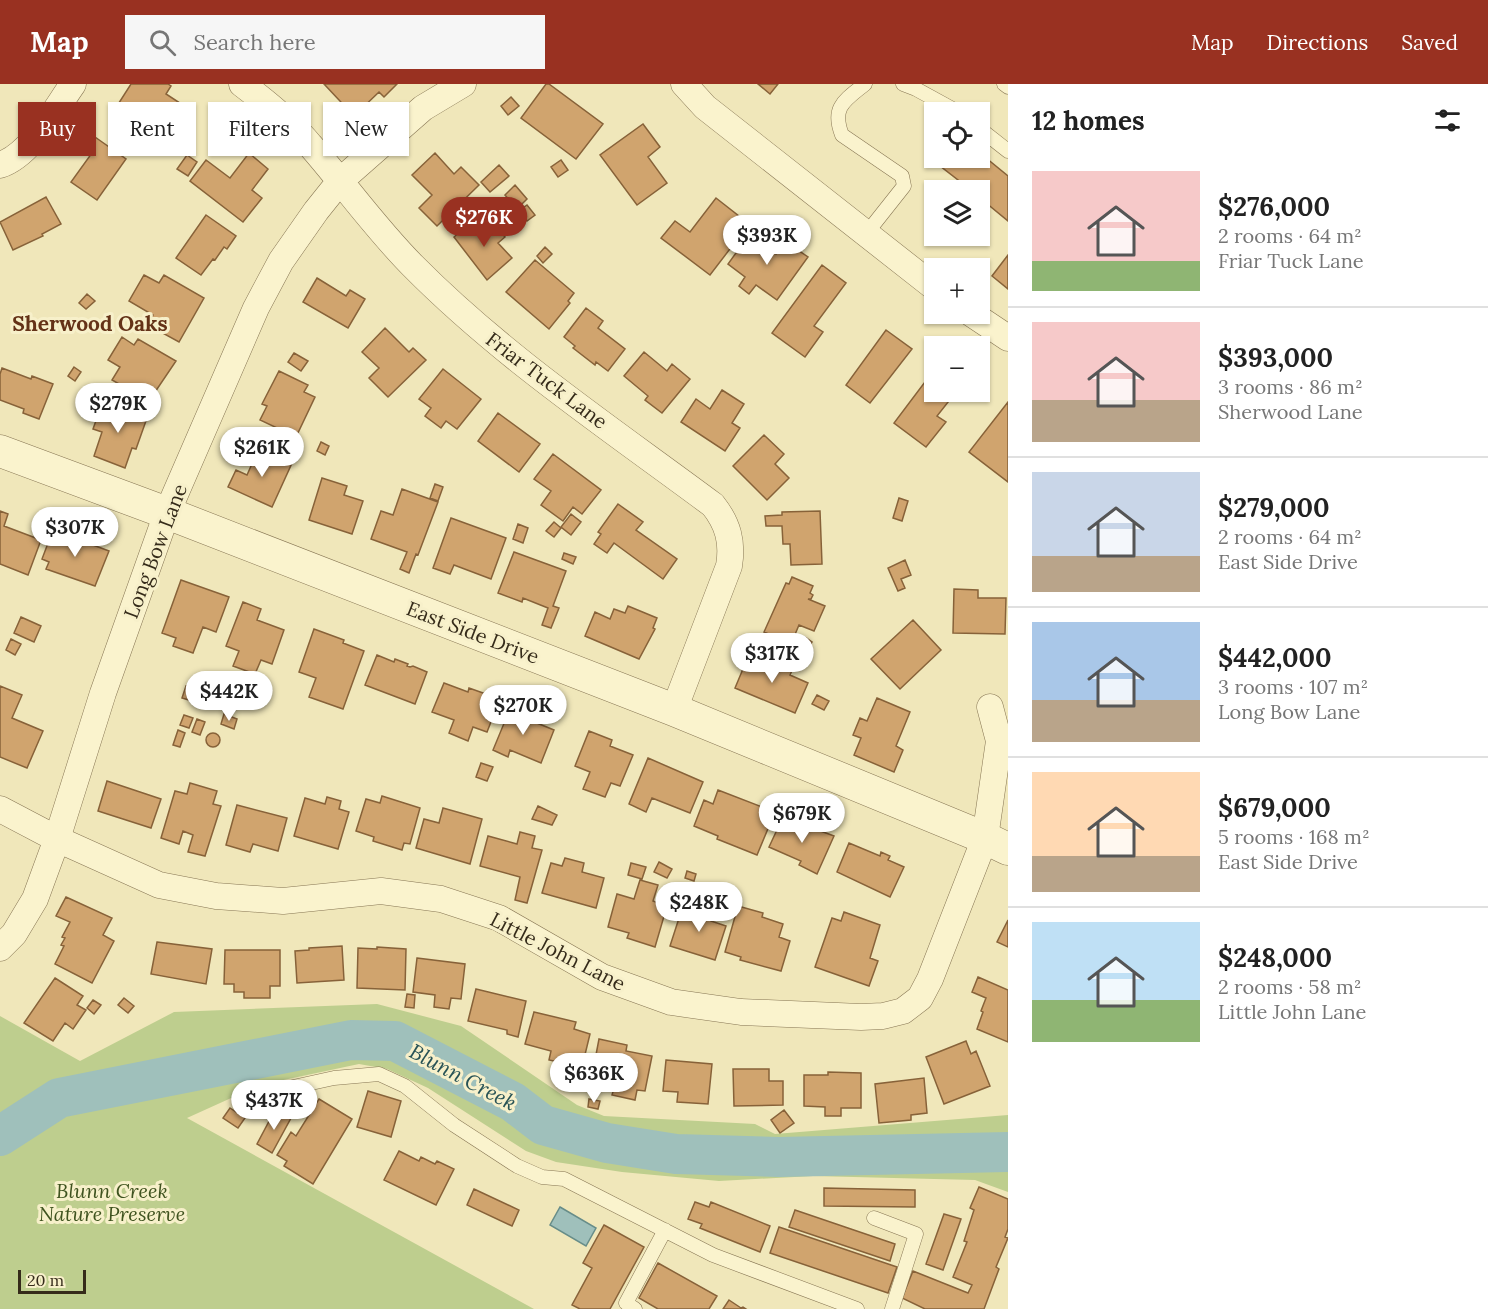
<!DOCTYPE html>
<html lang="en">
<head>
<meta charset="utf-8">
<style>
  body { margin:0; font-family:Lora,serif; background:#f6f6f6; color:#222; height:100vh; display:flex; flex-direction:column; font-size:22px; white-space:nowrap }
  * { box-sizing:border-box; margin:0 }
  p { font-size:20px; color:#767676 }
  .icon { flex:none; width:33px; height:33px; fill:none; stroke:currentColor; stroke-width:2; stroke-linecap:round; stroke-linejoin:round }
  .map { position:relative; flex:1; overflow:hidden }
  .panel { display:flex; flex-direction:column; background:#fff; width:480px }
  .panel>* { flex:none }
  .hud { position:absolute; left:18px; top:18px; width:570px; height:54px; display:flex; gap:12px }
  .fabs { position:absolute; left:924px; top:18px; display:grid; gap:12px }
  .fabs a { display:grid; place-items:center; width:66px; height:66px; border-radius:0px; background:#fff; box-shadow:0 2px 4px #0004; font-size:30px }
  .scale { position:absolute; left:18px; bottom:15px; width:68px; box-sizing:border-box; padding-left:6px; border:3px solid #352b1a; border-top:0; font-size:16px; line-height:21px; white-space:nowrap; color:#352b1a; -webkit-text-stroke:4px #f7f0ca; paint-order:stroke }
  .price { position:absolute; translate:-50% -51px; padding:0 14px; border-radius:21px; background:#fff; color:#222; font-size:20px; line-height:39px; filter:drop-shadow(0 2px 3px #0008) }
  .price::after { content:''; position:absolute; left:50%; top:36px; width:18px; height:14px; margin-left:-9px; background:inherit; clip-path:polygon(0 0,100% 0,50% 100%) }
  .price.active { background:#993121; color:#fff }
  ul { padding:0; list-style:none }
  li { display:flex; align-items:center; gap:18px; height:150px; padding:0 24px }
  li+li { border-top:2px solid #e0e0e0 }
  li span { display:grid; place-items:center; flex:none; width:168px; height:120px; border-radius:0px; color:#555 }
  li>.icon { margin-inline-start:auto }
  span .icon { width:72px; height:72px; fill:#fffc; stroke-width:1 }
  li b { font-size:26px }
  h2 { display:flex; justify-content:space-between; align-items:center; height:72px; padding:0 24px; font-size:26px }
  .chip { padding:0 21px; border-radius:0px; background:#fff; box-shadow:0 2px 4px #0004; font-size:21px; line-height:54px }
  .chip.active { background:#993121; color:#fff }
  header { display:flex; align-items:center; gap:36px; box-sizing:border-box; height:84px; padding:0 30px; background:#993121; color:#fff }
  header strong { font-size:28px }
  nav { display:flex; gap:33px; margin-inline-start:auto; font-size:21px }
  .search { width:420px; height:54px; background:#f6f6f6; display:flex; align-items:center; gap:15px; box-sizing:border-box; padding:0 21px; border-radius:0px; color:#767676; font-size:22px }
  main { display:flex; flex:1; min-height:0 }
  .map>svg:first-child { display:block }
  .green { fill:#bece8e }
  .water { fill:#9fc0bb; stroke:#678d89; stroke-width:1.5 }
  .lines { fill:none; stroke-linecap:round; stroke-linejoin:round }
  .river { stroke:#9fc0bb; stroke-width:40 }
  .building { fill:#d0a46e; stroke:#876239; stroke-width:1.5 }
  .service-casing { stroke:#877654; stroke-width:15 }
  .minor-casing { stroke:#877654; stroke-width:27 }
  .tertiary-casing { stroke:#877654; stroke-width:33 }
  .service { stroke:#faf3cd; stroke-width:14 }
  .minor { stroke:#faf3cd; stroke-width:26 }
  .tertiary { stroke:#faf3cd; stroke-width:32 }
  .labels { text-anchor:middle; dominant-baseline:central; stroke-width:6; stroke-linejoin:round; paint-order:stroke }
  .street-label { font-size:20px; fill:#352b1a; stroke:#f7f0ca }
  .park-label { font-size:20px; font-style:italic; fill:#3f531f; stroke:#f7f0ca }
  .neighbourhood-label { font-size:21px; font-weight:bold; fill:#643217; stroke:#f7f0ca }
  .water-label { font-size:21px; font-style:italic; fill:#285356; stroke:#f7f0ca }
</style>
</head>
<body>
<header>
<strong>Map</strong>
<div class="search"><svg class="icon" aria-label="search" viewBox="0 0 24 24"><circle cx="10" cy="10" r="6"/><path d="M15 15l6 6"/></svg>Search here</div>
<nav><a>Map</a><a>Directions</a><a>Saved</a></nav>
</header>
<main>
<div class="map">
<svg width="1008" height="1225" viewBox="0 0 1008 1225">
  <rect width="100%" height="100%" fill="#f0e7ba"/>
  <path class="green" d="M 377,920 L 461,942 L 577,1021 L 604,1032 L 755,1040 L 775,1050 L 1008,1031 L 1008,1108 L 975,1096 L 813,1092 L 719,1097 L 622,1088 L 556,1078 L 526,1067 L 428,1004 L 387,985 L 359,980 L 260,1001 L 187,1034 L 534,1225 L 0,1225 L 0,932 L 80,977 L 174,928 Z"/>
  <path class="water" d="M 560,1123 L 596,1144 L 586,1162 L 550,1141 Z"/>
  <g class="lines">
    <path class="river" d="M 0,1052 L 59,1014 L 351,956 L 395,957 L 513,1018 L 543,1041 L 607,1059 L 676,1070 L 779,1073 L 1008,1068"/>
  </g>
  <path class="building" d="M 131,0 L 168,0 L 171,2 L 166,10 L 189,25 L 167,58 L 115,25 Z
    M 324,0 L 397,0 L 384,13 L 379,8 L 354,32 Z
    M 546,0 L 549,0 L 603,40 L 576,75 L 521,34 Z
    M 758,0 L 778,0 L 770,10 Z
    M 511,13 L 519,22 L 508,31 L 501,22 Z
    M 643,40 L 660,63 L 648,73 L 667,99 L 637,121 L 600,71 Z
    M 95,53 L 126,75 L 97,116 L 71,98 L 92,69 L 86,65 Z
    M 249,69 L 268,85 L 252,106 L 262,114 L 243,138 L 190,97 L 206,76 L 230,94 Z
    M 435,69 L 454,90 L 461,83 L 479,101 L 437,142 L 419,124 L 432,111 L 412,91 Z
    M 980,69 L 1008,92 L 1008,137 L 980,114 L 980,106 L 971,106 L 935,78 L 938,74 L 980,74 Z
    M 187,71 L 197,78 L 188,92 L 177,85 Z
    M 561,76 L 568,86 L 558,93 L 551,83 Z
    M 499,81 L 509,92 L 490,108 L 481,98 Z
    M 515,101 L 527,115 L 517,125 L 505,111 Z
    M 46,113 L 61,140 L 42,150 L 43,152 L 13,166 L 0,138 Z
    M 716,114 L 749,140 L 710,191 L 661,154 L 675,137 L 690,148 Z
    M 527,121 L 535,131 L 527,137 L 519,127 Z
    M 206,131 L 236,152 L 227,165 L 224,163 L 215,176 L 213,175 L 201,191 L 176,174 Z
    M 477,133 L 490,149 L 497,143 L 505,153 L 498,159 L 512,174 L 487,196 L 454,153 Z
    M 749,151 L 776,170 L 785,157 L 808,173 L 777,216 L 756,201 L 749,210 L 739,202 L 745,193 L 728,180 Z
    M 545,163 L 552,170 L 543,179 L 537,172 Z
    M 1008,171 L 1008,205 L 992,192 Z
    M 535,176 L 574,209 L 568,217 L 570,219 L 549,245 L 506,208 Z
    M 822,181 L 846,199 L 814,242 L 823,248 L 805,273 L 772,249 Z
    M 144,191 L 159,199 L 164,191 L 204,214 L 179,258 L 148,241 L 153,231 L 129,217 Z
    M 317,194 L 346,212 L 350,206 L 365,215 L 348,244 L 303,218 Z
    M 87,210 L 95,217 L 86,225 L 79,219 Z
    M 586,224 L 603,237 L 598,244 L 625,265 L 608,287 L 596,278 L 595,281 L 573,264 L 575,262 L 564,253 Z
    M 385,244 L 409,268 L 413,264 L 426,276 L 388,313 L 369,294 L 379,284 L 362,268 Z
    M 886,246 L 912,265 L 870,319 L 846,301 Z
    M 122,253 L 134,261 L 138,255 L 176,277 L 149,317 L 112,296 L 120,283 L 108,276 Z
    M 644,268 L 667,287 L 672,280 L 690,295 L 662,329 L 645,316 L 648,312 L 624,292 Z
    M 294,269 L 308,277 L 301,287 L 288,278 Z
    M 74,283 L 81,288 L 75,297 L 68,292 Z
    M 2,284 L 31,295 L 32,292 L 53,300 L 39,335 L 23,329 L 24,325 L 0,316 L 0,290 Z
    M 443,285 L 481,315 L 457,345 L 446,337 L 441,344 L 425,332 L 431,324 L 419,315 Z
    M 934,286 L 934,308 L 956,308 L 937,332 L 946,338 L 926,363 L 894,339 Z
    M 279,287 L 308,301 L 304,308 L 315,313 L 296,353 L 260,336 L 267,322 L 262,320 Z
    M 722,306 L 744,320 L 732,339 L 740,344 L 725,367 L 681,338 L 696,315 L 710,325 Z
    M 1008,318 L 1008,398 L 969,368 Z
    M 102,320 L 147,334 L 136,365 L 132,364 L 125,384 L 94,372 L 102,348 L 93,345 Z
    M 498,329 L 540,360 L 519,388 L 478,357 Z
    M 764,351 L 784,370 L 775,380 L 789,394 L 767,416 L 733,382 Z
    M 321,358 L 329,362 L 325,371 L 317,367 Z
    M 259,364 L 292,379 L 272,423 L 228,403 L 236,386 L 247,391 Z
    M 553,370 L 601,406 L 582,430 L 573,423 L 563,437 L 541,421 L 551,407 L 534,395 Z
    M 322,394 L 347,402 L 344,411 L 363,417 L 352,450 L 309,436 Z
    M 435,400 L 443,403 L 438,417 L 430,414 Z
    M 402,405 L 438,418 L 418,471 L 416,470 L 409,489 L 400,485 L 407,468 L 371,455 L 381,427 L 393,431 Z
    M 899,414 L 908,417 L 902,437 L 893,434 Z
    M 618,420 L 643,438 L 636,446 L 677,475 L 663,495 L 614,459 L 607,469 L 594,460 L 601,450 L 598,448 Z
    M 0,427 L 8,430 L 4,442 L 41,456 L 28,491 L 0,480 Z
    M 820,427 L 822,480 L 791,481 L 790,460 L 783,460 L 782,442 L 766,442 L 765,432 L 782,431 L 782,428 Z
    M 571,430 L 581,438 L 571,451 L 561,443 Z
    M 451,434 L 506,454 L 491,495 L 454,481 L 450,490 L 433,484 Z
    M 554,438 L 561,444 L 554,453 L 546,447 Z
    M 518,440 L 528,444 L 523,459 L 513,455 Z
    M 53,446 L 109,467 L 95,502 L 46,485 L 49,478 L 42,475 Z
    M 514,468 L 566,487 L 553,522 L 559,524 L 551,544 L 542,541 L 548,524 L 523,514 L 522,518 L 498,509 Z
    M 564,469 L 576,473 L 573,480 L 562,475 Z
    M 905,476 L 911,491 L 901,495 L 905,504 L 898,507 L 888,484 Z
    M 792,493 L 813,502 L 810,509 L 813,511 L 811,515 L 808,515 L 825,522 L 814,547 L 799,541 L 791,560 L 764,548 L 786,499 L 789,500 Z
    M 181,496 L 229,513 L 216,548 L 203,543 L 193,569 L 173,562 L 176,554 L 162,549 Z
    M 954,505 L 978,506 L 978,514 L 1006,514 L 1005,550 L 953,549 Z
    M 243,518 L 261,525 L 257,536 L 284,546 L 272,580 L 261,576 L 255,590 L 233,582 L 239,567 L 226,562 Z
    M 628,522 L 657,534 L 653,544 L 655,545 L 639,575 L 585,552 L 595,528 L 610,535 L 614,525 L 625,529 Z
    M 21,533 L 41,542 L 34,558 L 14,549 Z
    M 913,536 L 941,566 L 900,605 L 871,575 Z
    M 314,545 L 344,556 L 343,559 L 364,567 L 343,625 L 309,613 L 316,594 L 299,588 Z
    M 805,553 L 812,558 L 808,565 L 801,561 Z
    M 11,555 L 21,560 L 15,571 L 6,566 Z
    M 377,571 L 394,578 L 395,575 L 408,580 L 407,582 L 410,583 L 413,582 L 427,588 L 415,620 L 365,601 Z
    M 748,573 L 774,584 L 778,575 L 794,582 L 790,591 L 808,599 L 795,629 L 735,604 Z
    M 444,599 L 468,608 L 469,604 L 500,615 L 487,648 L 473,643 L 468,657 L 449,649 L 454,636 L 432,628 Z
    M 0,602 L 22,611 L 12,634 L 43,647 L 27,684 L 0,673 Z
    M 186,602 L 193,605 L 189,616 L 182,614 Z
    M 817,611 L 829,617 L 824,626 L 812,620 Z
    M 877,614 L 910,628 L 896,662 L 903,666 L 894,688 L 854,671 L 861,654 L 853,651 L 860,634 L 867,637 Z
    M 512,620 L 535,630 L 532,637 L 554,646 L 541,679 L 510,666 L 508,673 L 493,666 Z
    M 224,630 L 237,635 L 234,645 L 221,640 Z
    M 184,631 L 193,634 L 189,644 L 180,641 Z
    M 197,635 L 205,638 L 200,651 L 192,648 Z
    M 178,646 L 185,649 L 180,663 L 173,661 Z
    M 589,647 L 612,656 L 610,662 L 633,671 L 620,702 L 611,699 L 605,713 L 583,705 L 590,688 L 575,682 Z
    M206 656a7 7 0 1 1 14 0a7 7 0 1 1-14 0Z
    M 648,674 L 703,698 L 690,729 L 652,714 L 646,728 L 629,720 Z
    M 481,679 L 493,683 L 487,697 L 476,693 Z
    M 107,697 L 161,715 L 151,744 L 98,727 Z
    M 190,699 L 217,707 L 213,720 L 221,722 L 205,772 L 188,768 L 193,751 L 183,747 L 179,760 L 161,754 L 175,707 L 187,710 Z
    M 718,706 L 775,728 L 757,771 L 717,755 L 718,752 L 694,742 L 704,716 L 713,720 Z
    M 382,712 L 420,724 L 410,760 L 404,759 L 402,766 L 373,757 L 374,753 L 356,747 L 366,715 L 380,719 Z
    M 327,713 L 341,717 L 339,725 L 349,728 L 338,765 L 294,752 L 305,714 L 325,720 Z
    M 237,721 L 287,734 L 278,767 L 253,760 L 250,768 L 226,761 Z
    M 538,722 L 557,731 L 552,741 L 532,735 Z
    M 443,724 L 482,735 L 470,780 L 416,764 L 424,735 L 439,739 Z
    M 783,733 L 834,752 L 817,790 L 799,781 L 801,777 L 769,763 Z
    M 520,748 L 535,752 L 532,764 L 542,766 L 527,819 L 515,816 L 520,793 L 480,782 L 488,752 L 517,760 Z
    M 849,759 L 880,772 L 881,768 L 890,772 L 888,776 L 904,783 L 890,813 L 837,788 Z
    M 565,774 L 584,779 L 582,788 L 604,794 L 596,824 L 542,809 L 551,779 L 562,782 Z
    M 659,778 L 672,785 L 667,794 L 654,788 Z
    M 631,779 L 646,783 L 642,795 L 628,791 Z
    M 687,787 L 696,790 L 694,797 L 685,794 Z
    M 640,796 L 658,801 L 653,817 L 667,822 L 655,863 L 627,854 L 629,849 L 608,843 L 617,810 L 634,815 Z
    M 66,813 L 112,834 L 103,851 L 114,857 L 92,899 L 55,880 L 64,862 L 61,861 L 65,854 L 62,853 L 70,838 L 56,832 Z
    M 695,819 L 714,825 L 711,837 L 726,842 L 715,876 L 670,862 L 681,828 L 692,831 Z
    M 738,822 L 763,829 L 762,833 L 783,840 L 779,853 L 790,857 L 781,887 L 740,876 L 741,873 L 725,868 Z
    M 844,828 L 880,841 L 870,874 L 878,877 L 869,902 L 815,883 L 832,834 L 841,837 Z
    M 1008,836 L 1008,863 L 997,858 Z
    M 157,858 L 212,865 L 206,900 L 151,890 Z
    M 342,862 L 344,896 L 297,899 L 295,867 L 309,866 L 309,864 Z
    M 377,863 L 406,865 L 405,906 L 357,904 L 358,864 L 377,865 Z
    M 225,866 L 280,866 L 280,902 L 270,902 L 270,914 L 244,914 L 244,908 L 234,908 L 234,900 L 224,900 Z
    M 417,874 L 465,880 L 461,915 L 451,914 L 449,925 L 434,923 L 435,911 L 413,908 Z
    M 978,893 L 1008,906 L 1008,958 L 977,945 L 983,928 L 981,927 L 986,914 L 972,908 Z
    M 55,894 L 83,912 L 77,921 L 86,926 L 73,945 L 65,939 L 53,957 L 24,939 Z
    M 476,905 L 526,917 L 518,953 L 507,950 L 507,946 L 468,937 Z
    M 407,910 L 415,911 L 414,924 L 405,923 Z
    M 124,914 L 134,922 L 128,929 L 118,921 Z
    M 93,916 L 101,921 L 94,930 L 87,924 Z
    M 534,928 L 576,938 L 574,945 L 590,950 L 582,983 L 549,976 L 551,967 L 525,960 Z
    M 599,955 L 627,961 L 626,967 L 652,972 L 645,1007 L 637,1006 L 635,1016 L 612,1011 L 615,1001 L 591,997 Z
    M 966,957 L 971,970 L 976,967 L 990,1002 L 944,1020 L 926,973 Z
    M 666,976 L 712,980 L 708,1020 L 677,1018 L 678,1008 L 663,1007 Z
    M 733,985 L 769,985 L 769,997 L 783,997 L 783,1021 L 734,1022 Z
    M 828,988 L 861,989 L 861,1024 L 841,1024 L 841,1032 L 825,1032 L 825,1023 L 804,1022 L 804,991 L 828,991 Z
    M 924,994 L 927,1029 L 911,1031 L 911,1036 L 879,1039 L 875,1000 Z
    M 368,1007 L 401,1017 L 391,1053 L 357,1043 Z
    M 319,1015 L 352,1035 L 313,1100 L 284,1082 L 287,1077 L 277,1071 L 291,1048 L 296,1052 Z
    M 589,1015 L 600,1017 L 598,1025 L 588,1023 Z
    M 230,1024 L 245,1034 L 238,1044 L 223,1034 Z
    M 275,1026 L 291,1034 L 272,1069 L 257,1060 Z
    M 784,1026 L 794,1039 L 780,1049 L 771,1036 Z
    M 399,1067 L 419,1077 L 421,1073 L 435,1080 L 437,1077 L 454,1085 L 436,1121 L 384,1096 Z
    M 979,1103 L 1008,1115 L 1008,1145 L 1005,1153 L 1008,1154 L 996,1183 L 999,1185 L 984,1225 L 925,1225 L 902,1214 L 913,1187 L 968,1209 L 972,1201 L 953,1193 L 967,1158 L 964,1157 L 974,1126 L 970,1124 Z
    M 824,1104 L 915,1106 L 915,1123 L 824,1122 Z
    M 474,1105 L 519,1126 L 512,1142 L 467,1121 Z
    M 695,1118 L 709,1123 L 711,1118 L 770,1142 L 760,1168 L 700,1144 L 702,1140 L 688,1135 Z
    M 795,1126 L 895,1160 L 890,1177 L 789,1143 Z
    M 944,1130 L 961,1135 L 943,1186 L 926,1180 Z
    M 604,1141 L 644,1163 L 610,1225 L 580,1225 L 572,1221 L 592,1184 L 583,1179 Z
    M 779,1143 L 897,1183 L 888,1209 L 770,1169 Z
    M 658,1179 L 717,1212 L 709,1225 L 658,1225 L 639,1214 Z
    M 729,1216 L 741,1224 L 743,1223 L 746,1225 L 723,1225 Z"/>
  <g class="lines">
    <defs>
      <path id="service" d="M 865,0 C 845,16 831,23 842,51 L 902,92 L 904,102 L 866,150
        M 903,0 L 916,5 L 958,28
        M 1004,0 L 1008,3
        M 980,45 L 1008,67
        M 275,1007 L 334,994 L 379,990 L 405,1002 L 454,1041 L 517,1082 L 542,1093 L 564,1095 L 713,1171 L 857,1225
        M 874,1134 L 916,1150 L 892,1225
        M 635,1225 L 626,1219 L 665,1146"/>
      <path id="minor" d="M 242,0 C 266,18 291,38 310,61 C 345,101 376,145 413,182 C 503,273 611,345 713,421 C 728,440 733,458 729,482 L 674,626
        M 684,0 L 705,23 L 934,203
        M 0,81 C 31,71 55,25 73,0
        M 972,230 L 1008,254
        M 0,725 L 57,755 L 159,801 L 216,812 L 283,817 L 381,807 L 441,815 L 499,834 L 602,893 L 671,918 L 741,928 L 861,933 L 883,932 L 903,927 L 920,914 L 930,895 L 985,754 L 999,657 L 990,623
        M 0,864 L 14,850 L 35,815 L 57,755 L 103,609 L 167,429 L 256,224 L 281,177 L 316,127 L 340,97 L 423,24 L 463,0"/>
      <path id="tertiary" d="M 0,367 L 167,429 L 674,626 L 985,754 L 1008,765"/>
    </defs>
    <use href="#service" class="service-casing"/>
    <use href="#minor" class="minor-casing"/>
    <use href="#tertiary" class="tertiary-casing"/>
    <use href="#service" class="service"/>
    <use href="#minor" class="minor"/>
    <use href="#tertiary" class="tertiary"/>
  </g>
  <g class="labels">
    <g class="street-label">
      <text transform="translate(547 296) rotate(37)">Friar Tuck Lane</text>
      <text transform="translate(155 467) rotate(-69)">Long Bow Lane</text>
      <text transform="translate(473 548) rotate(21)">East Side Drive</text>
      <text transform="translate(558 867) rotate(27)">Little John Lane</text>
    </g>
    <g class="park-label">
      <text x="112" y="1106">Blunn Creek<tspan x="112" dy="23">Nature Preserve</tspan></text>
    </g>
    <g class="neighbourhood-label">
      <text x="90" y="239">Sherwood Oaks</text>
    </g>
    <g class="water-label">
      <text transform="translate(463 993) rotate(28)">Blunn Creek</text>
    </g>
  </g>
</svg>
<div class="fabs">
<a><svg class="icon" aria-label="locate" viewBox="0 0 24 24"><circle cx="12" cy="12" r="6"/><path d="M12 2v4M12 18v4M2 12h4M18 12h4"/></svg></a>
<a><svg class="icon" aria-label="layers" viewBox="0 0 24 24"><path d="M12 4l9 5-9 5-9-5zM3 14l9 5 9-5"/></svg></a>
<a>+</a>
<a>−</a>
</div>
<div class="scale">20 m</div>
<b class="price active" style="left:484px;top:164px">$276K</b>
<b class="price" style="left:767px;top:182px">$393K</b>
<b class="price" style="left:118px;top:350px">$279K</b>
<b class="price" style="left:262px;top:394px">$261K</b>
<b class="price" style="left:75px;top:474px">$307K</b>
<b class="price" style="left:772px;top:600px">$317K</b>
<b class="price" style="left:229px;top:638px">$442K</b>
<b class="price" style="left:523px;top:652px">$270K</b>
<b class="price" style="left:802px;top:760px">$679K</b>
<b class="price" style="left:699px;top:849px">$248K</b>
<b class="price" style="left:594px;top:1020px">$636K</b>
<b class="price" style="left:274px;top:1047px">$437K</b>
<div class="hud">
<a class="chip active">Buy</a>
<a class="chip">Rent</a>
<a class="chip">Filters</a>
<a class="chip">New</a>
</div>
</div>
<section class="panel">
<h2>12 homes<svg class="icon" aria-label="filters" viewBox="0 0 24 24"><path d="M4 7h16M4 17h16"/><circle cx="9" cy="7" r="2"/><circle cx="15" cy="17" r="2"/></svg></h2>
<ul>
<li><span style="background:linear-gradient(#f6c9c9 75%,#8fb573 0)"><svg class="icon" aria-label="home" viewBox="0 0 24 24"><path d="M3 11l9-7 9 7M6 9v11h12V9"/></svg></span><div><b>$276,000</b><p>2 rooms · 64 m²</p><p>Friar Tuck Lane</p></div></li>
<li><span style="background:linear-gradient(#f6c9c9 65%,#b9a48a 0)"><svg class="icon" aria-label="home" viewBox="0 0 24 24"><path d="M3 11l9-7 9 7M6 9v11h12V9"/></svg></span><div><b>$393,000</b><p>3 rooms · 86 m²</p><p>Sherwood Lane</p></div></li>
<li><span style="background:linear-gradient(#c9d6e8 70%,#b9a48a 0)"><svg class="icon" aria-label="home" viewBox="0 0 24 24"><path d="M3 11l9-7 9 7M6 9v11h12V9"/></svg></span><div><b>$279,000</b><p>2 rooms · 64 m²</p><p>East Side Drive</p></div></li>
<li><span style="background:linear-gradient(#a9c7e8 65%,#b9a48a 0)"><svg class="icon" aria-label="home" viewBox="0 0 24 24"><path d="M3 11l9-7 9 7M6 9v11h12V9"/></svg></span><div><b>$442,000</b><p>3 rooms · 107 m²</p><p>Long Bow Lane</p></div></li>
<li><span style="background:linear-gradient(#ffd9b3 70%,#b9a48a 0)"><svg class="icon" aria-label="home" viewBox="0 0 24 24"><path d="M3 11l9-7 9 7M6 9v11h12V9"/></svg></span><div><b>$679,000</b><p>5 rooms · 168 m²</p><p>East Side Drive</p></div></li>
<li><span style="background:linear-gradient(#bfe0f5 65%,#8fb573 0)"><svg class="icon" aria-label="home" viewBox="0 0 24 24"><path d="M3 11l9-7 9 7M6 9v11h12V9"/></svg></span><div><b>$248,000</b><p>2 rooms · 58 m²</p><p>Little John Lane</p></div></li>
</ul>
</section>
</main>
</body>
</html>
